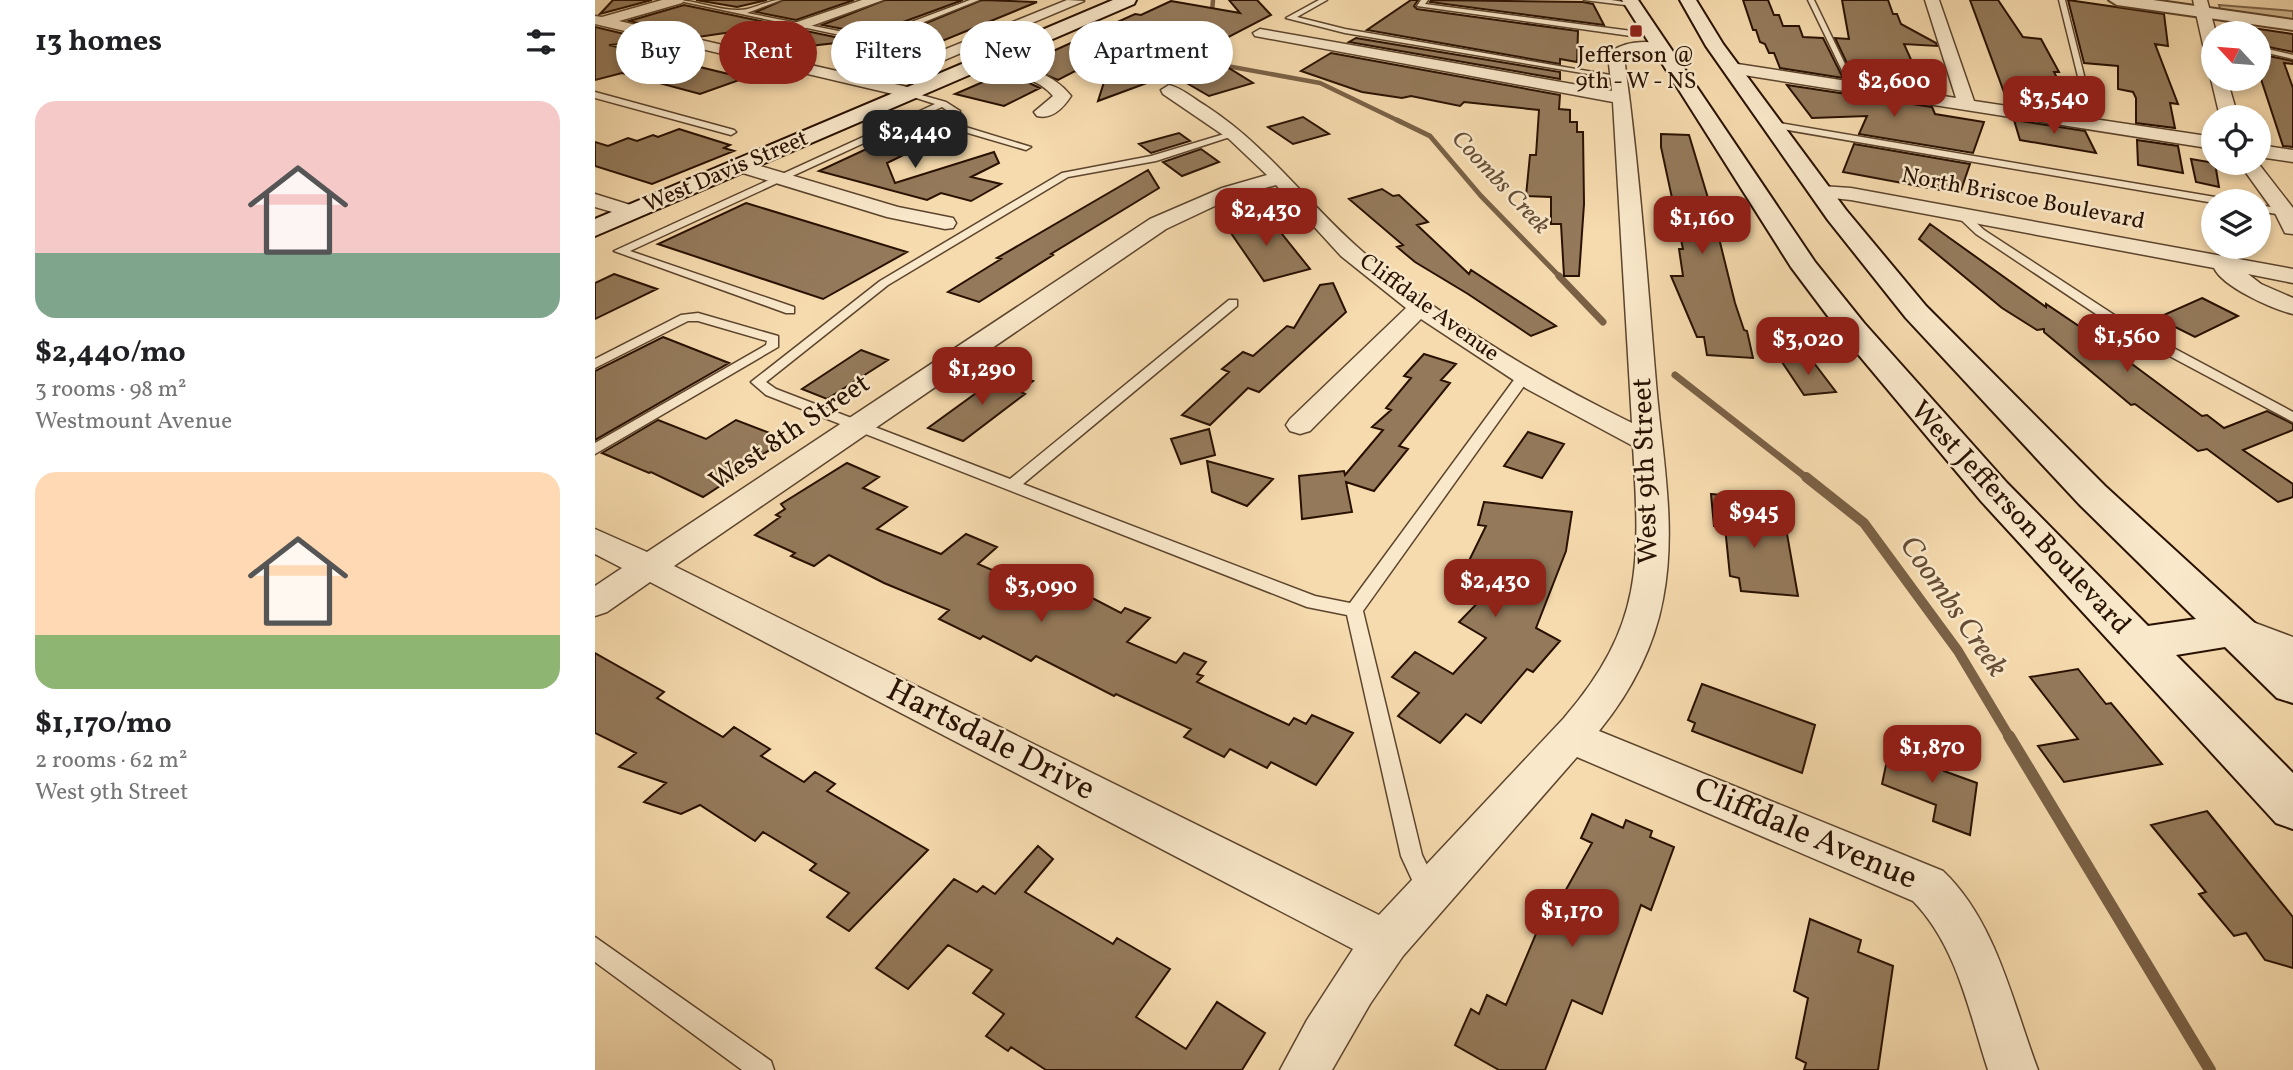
<!DOCTYPE html>
<html lang="en">
<head>
<meta charset="utf-8">
<style>
  body { margin:0; font-family:Vollkorn,serif; background:#f6f6f6; color:#202124; height:100vh; display:flex; flex-direction:column; font-size:26px; white-space:nowrap }
  * { box-sizing:border-box; margin:0 }
  p { font-size:23px; color:#757577 }
  .icon { flex:none; width:38px; height:38px; fill:none; stroke:currentColor; stroke-width:2; stroke-linecap:round; stroke-linejoin:round }
  .map { position:relative; flex:1; overflow:hidden }
  .details { display:flex; flex-direction:column; background:#fff; width:595px }
  .details>* { flex:none }
  .guide { position:absolute; left:21px; top:21px; width:665px; height:63px; display:flex; gap:14px }
  .needle { width:46px; rotate:296deg }
  .buttons { position:absolute; left:1606px; top:21px; display:grid; gap:14px }
  .buttons a { display:grid; place-items:center; width:70px; height:70px; border-radius:50%; background:#fff; box-shadow:0 4px 10px #0003; font-size:35px }
  .price { position:absolute; translate:-50% -60px; padding:0 16px; border-radius:14px; background:#8f2418; color:#fff; font-size:23px; line-height:46px; filter:drop-shadow(0 2px 4px #0008) }
  .price::after { content:''; position:absolute; left:50%; top:42px; width:21px; height:16px; margin-left:-10px; background:inherit; clip-path:polygon(0 0,100% 0,50% 100%) }
  .price.current { background:#222; color:#fff }
  ul { padding:0; list-style:none }
  li { display:grid; align-content:center; gap:14px; height:371px; padding:0 35px }
  li span { display:grid; place-items:center; height:217px; border-radius:21px; color:#555 }
  li>.icon { margin-inline-start:auto }
  span .icon { width:126px; height:126px; fill:#fffc; stroke-width:1 }
  li b { font-size:30px }
  h2 { display:flex; justify-content:space-between; align-items:center; height:84px; padding:0 35px; font-size:30px }
  .chip { padding:0 24px; border-radius:32px; background:#fff; box-shadow:0 4px 10px #0003; font-size:24px; line-height:63px }
  .chip.current { background:#8f2418; color:#fff }
  main { display:flex; flex:1; min-height:0 }
  .map>svg:first-child { display:block }
  .green { fill:#d3b991; stroke:#7e654a; stroke-width:2 }
  .lines { fill:none; stroke-linecap:round; stroke-linejoin:round }
  .stream-far4 { stroke:#7a6146; stroke-width:4.5 }
  .stream-far3 { stroke:#7a6146; stroke-width:5 }
  .stream-far2 { stroke:#7a6146; stroke-width:7 }
  .stream-far1 { stroke:#7a6146; stroke-width:10 }
  .stream { stroke:#7a6146; stroke-width:12 }
  .building { fill:#947a5b; stroke:#291102; stroke-width:2 }
  .service-casing { stroke:#5c442d; stroke-width:3 }
  .minor-casing { stroke:#5c442d; stroke-width:3 }
  .tertiary-casing { stroke:#5c442d; stroke-width:4 }
  .secondary-casing { stroke:#291102; stroke-width:4 }
  .service { fill:#f9e8ca; fill-rule:evenodd }
  .minor { fill:#f9e8ca; fill-rule:evenodd }
  .tertiary { fill:#f9e8ca; fill-rule:evenodd }
  .secondary { fill:#f9e8ca; fill-rule:evenodd }
  .poi-dot { fill:#8f2418; stroke:#f9e8ca; stroke-width:2.5 }
  .labels { text-anchor:middle; dominant-baseline:central; stroke-width:5; stroke-linejoin:round; paint-order:stroke }
  .far-poi-label { font-size:23px; fill:#291102; stroke:#f9e8ca }
  .far-street-label { font-size:23px; fill:#291102; stroke:#f9e8ca }
  .far-water-label { font-size:24px; font-style:italic; fill:#664d35; stroke:#f9e8ca }
  .street-label { font-size:28px; fill:#291102; stroke:#f9e8ca }
  .water-label { font-size:30px; font-style:italic; fill:#664d35; stroke:#f9e8ca }
  .near-street-label { font-size:33px; fill:#291102; stroke:#f9e8ca }
</style>
</head>
<body>
<main>
<section class="details">
<h2>13 homes<svg class="icon" aria-label="filters" viewBox="0 0 24 24"><path d="M4 7h16M4 17h16"/><circle cx="9" cy="7" r="2"/><circle cx="15" cy="17" r="2"/></svg></h2>
<ul>
<li><span style="background:linear-gradient(#f6c9c9 70%,#7fa58c 0)"><svg class="icon" aria-label="home" viewBox="0 0 24 24"><path d="M3 11l9-7 9 7M6 9v11h12V9"/></svg></span><div><b>$2,440/mo</b><p>3 rooms · 98 m²</p><p>Westmount Avenue</p></div></li>
<li><span style="background:linear-gradient(#ffd9b3 75%,#8fb573 0)"><svg class="icon" aria-label="home" viewBox="0 0 24 24"><path d="M3 11l9-7 9 7M6 9v11h12V9"/></svg></span><div><b>$1,170/mo</b><p>2 rooms · 62 m²</p><p>West 9th Street</p></div></li>
</ul>
</section>
<div class="map">
<svg width="1698" height="1070" viewBox="0 0 1698 1070">
  <rect width="100%" height="100%" fill="#f6dbae"/>
  <filter id="stains"><feTurbulence type="fractalNoise" baseFrequency=".00286" numOctaves="4"/><feColorMatrix values="0 0 0 0 .2 0 0 0 0 .09 0 0 0 0 .02 0 0 0 .5 -.17"/></filter>
  <radialGradient id="worn" r=".72"><stop offset=".6" stop-color="#630" stop-opacity="0"/><stop offset="1" stop-color="#630" stop-opacity=".3"/></radialGradient>
  <path class="green" d="M 1624,5 L 1698,11 L 1698,23 L 1626,11 Z"/>
  <g class="lines">
    <path class="stream-far4" d="M 611,15 L 617,12 L 618,0
      M 621,64 L 725,83 L 806,122"/>
    <path class="stream-far3" d="M 802,120 L 835,136 L 886,196 L 966,278"/>
    <path class="stream-far2" d="M 964,276 L 1008,322
      M 1080,375 L 1213,479"/>
    <path class="stream-far1" d="M 1211,477 L 1269,523 L 1363,651 L 1415,738"/>
    <path class="stream" d="M 1414,736 L 1615,1070"/>
  </g>
  <path class="building" d="M 18,0 L 57,0 L 5,14 Z
    M 101,0 L 172,0 L 142,7 Z
    M 188,0 L 259,0 L 201,20 L 161,12 Z
    M 290,0 L 368,0 L 289,29 L 264,32 L 227,25 Z
    M 387,0 L 442,2 L 330,48 L 321,47 L 266,67 L 264,65 L 295,38 Z
    M 634,0 L 662,0 L 676,15 L 624,42 L 596,33 L 592,42 L 658,83 L 614,96 L 576,74 L 503,101 L 509,82 L 480,71 L 463,80 L 427,65 L 540,14 L 546,15 L 576,1 L 645,13 Z
    M 816,0 L 823,0 L 819,6 L 822,9 L 983,31 L 982,62 L 965,59 L 965,64 L 772,30 Z
    M 836,0 L 988,2 L 998,4 L 1009,25 L 835,2 Z
    M 1148,0 L 1173,0 L 1179,15 L 1184,15 L 1188,26 L 1204,26 L 1208,37 L 1228,38 L 1248,78 L 1185,68 L 1179,53 L 1174,53 L 1170,44 L 1165,42 L 1161,30 L 1158,30 Z
    M 1247,0 L 1293,0 L 1298,14 L 1302,14 L 1306,24 L 1341,43 L 1342,46 L 1309,44 L 1330,91 L 1260,80 L 1240,38 L 1254,39 Z
    M 1375,0 L 1403,0 L 1428,37 L 1446,39 L 1464,72 L 1459,72 L 1480,114 L 1413,103 Z
    M 1473,0 L 1569,14 L 1573,46 L 1560,44 L 1583,104 L 1575,103 L 1580,128 L 1541,123 L 1541,98 L 1538,92 L 1523,89 L 1523,66 L 1489,63 Z
    M 89,5 L 185,25 L 103,37 L 34,21 Z
    M 0,27 L 59,41 L 14,45 L 150,78 L 105,94 L 27,73 L 0,80 Z
    M 1651,27 L 1698,34 L 1698,52 L 1664,45 L 1664,33 L 1653,33 Z
    M 211,31 L 259,41 L 196,48 L 198,35 Z
    M 761,38 L 965,72 L 965,79 L 754,42 Z
    M 736,53 L 965,95 L 964,109 L 975,110 L 975,122 L 982,122 L 982,132 L 988,132 L 989,204 L 984,276 L 969,276 L 966,224 L 956,224 L 956,197 L 931,196 L 935,155 L 941,155 L 944,110 L 869,102 L 865,106 L 816,96 L 807,98 L 767,92 L 706,71 Z
    M 1664,54 L 1698,61 L 1698,64 L 1689,63 L 1698,88 L 1698,147 L 1688,146 L 1664,73 Z
    M 404,75 L 430,81 L 445,88 L 409,106 L 360,94 Z
    M 1192,85 L 1337,107 L 1340,114 L 1389,122 L 1378,153 L 1264,134 L 1272,116 L 1217,118 Z
    M 708,117 L 734,134 L 698,144 L 673,127 Z
    M 1419,120 L 1490,131 L 1501,153 L 1425,140 Z
    M 325,124 L 333,143 L 292,163 L 300,183 L 399,152 L 404,163 L 376,177 L 406,184 L 376,201 L 346,193 L 332,200 L 224,171 Z
    M 84,129 L 135,145 L 129,148 L 139,151 L 57,184 L 0,166 L 0,142 L 13,146 L 33,138 L 42,141 L 58,135 L 63,137 Z
    M 584,133 L 595,141 L 556,153 L 544,144 Z
    M 1066,134 L 1094,135 L 1119,218 L 1140,303 L 1149,330 L 1152,331 L 1158,358 L 1112,355 L 1109,337 L 1102,337 L 1076,276 L 1088,276 L 1084,249 L 1088,249 L 1066,147 Z
    M 1542,140 L 1583,146 L 1588,173 L 1543,165 Z
    M 1259,144 L 1375,164 L 1365,193 L 1361,193 L 1248,172 Z
    M 606,149 L 624,162 L 587,176 L 568,162 Z
    M 1596,159 L 1620,163 L 1624,187 L 1601,182 Z
    M 553,170 L 564,188 L 456,254 L 458,255 L 384,302 L 353,292 L 406,259 L 402,258 Z
    M 787,189 L 798,196 L 804,195 L 833,222 L 822,225 L 874,274 L 876,270 L 961,326 L 936,336 L 873,294 L 820,262 L 802,247 L 808,245 L 754,199 Z
    M 151,203 L 312,252 L 228,299 L 63,244 Z
    M 657,213 L 679,224 L 715,269 L 669,281 L 631,226 Z
    M 1335,224 L 1451,307 L 1451,304 L 1506,341 L 1607,416 L 1612,415 L 1629,428 L 1672,411 L 1698,424 L 1698,430 L 1648,450 L 1698,484 L 1698,497 L 1683,502 L 1612,449 L 1603,451 L 1540,404 L 1536,405 L 1449,332 L 1449,329 L 1442,330 L 1407,308 L 1324,239 Z
    M 19,274 L 62,289 L 0,319 L 0,283 Z
    M 738,283 L 751,312 L 664,392 L 653,388 L 615,425 L 587,415 L 634,372 L 627,369 L 648,352 L 658,356 L 692,326 L 699,328 L 725,285 Z
    M 1607,298 L 1643,316 L 1600,337 L 1562,318 Z
    M 68,337 L 134,363 L 0,440 L 0,371 Z
    M 266,350 L 293,360 L 232,399 L 207,389 Z
    M 829,354 L 861,364 L 846,380 L 855,383 L 804,446 L 813,449 L 779,491 L 751,482 L 757,512 L 707,519 L 704,476 L 749,471 L 750,475 L 788,430 L 777,427 L 796,410 L 791,408 L 816,378 L 809,376 Z
    M 1216,359 L 1241,392 L 1209,395 L 1187,362 Z
    M 410,372 L 438,381 L 424,391 L 430,394 L 368,441 L 333,428 Z
    M 63,420 L 111,439 L 141,420 L 185,437 L 178,441 L 184,444 L 165,456 L 168,458 L 108,497 L 56,472 L 54,473 L 7,453 Z
    M 614,429 L 620,455 L 586,464 L 576,439 Z
    M 933,432 L 969,444 L 947,478 L 909,466 Z
    M 612,461 L 678,479 L 652,506 L 617,492 Z
    M 252,463 L 284,477 L 268,488 L 312,507 L 282,529 L 346,554 L 371,534 L 402,547 L 383,564 L 416,578 L 412,581 L 463,602 L 478,588 L 526,613 L 530,608 L 555,618 L 532,642 L 581,663 L 589,653 L 611,662 L 602,674 L 608,676 L 602,682 L 694,725 L 699,718 L 711,724 L 717,715 L 758,733 L 721,785 L 676,762 L 672,768 L 635,749 L 629,757 L 589,737 L 596,729 L 521,694 L 519,696 L 441,656 L 436,661 L 388,636 L 385,639 L 344,619 L 354,610 L 289,583 L 234,555 L 219,566 L 196,556 L 200,553 L 160,535 L 185,517 L 181,515 L 190,509 L 186,504 Z
    M 1116,494 L 1149,497 L 1153,526 L 1169,527 L 1170,532 L 1192,534 L 1203,596 L 1146,591 L 1144,578 L 1135,576 L 1130,527 L 1119,526 Z
    M 889,502 L 977,512 L 971,551 L 941,628 L 965,641 L 938,672 L 932,669 L 886,723 L 871,714 L 845,743 L 803,716 L 824,693 L 797,677 L 820,652 L 858,674 L 891,638 L 864,622 L 897,588 L 865,579 L 891,526 L 883,525 Z
    M 0,653 L 69,692 L 62,698 L 128,737 L 139,727 L 175,749 L 166,756 L 209,782 L 220,772 L 240,784 L 232,791 L 333,850 L 254,931 L 232,917 L 254,893 L 215,870 L 221,864 L 168,832 L 160,841 L 105,805 L 86,814 L 49,802 L 71,783 L 24,767 L 41,753 L 0,733 Z
    M 1483,669 L 1511,704 L 1516,703 L 1567,764 L 1469,782 L 1443,746 L 1483,739 L 1435,677 Z
    M 1107,684 L 1220,725 L 1207,773 L 1097,731 L 1100,723 L 1093,720 Z
    M 1314,741 L 1351,754 L 1349,771 L 1382,783 L 1375,835 L 1338,821 L 1341,805 L 1287,784 L 1295,746 L 1313,753 Z
    M 1612,811 L 1698,917 L 1698,968 L 1670,960 L 1651,933 L 1639,936 L 1604,894 L 1611,892 L 1556,825 Z
    M 997,814 L 1028,828 L 1031,820 L 1057,831 L 1055,837 L 1079,847 L 1056,910 L 1046,905 L 1007,1014 L 977,1000 L 950,1070 L 904,1070 L 860,1045 L 876,1009 L 884,1014 L 892,995 L 911,1005 L 951,910 L 958,913 L 997,843 L 986,838 Z
    M 443,846 L 458,859 L 430,892 L 518,944 L 522,938 L 575,969 L 541,1017 L 591,1049 L 622,1002 L 670,1033 L 647,1070 L 451,1070 L 416,1047 L 413,1051 L 391,1036 L 409,1014 L 378,993 L 397,970 L 353,945 L 313,989 L 281,968 L 359,879 L 382,892 L 388,886 L 400,894 Z
    M 1215,919 L 1266,940 L 1263,952 L 1298,966 L 1283,1070 L 1209,1070 L 1211,1063 L 1201,1058 L 1213,998 L 1199,991 Z"/>
  <g class="lines">
    <defs>
      <path id="service" d="M 80,0 C 101,0 121,10 142,10 C 157,11 171,0 186,0 L 152,13 L 264,35 L 290,32 L 375,0 L 384,0 L 294,36 L 264,39 Z
        M 724,0 L 732,0 L 702,17 L 750,29 L 1027,77 L 1023,79 L 750,33 L 691,18 Z
        M 826,0 L 833,0 L 830,4 L 1060,34 L 1036,36 L 822,6 Z
        M 989,0 L 1016,0 L 1042,4 L 1038,6 Z
        M 1213,0 L 1219,0 L 1262,89 L 1255,87 Z
        M 1464,0 L 1470,0 L 1502,127 L 1495,125 Z
        M 1664,47 L 1698,55 L 1698,59 L 1664,51 Z
        M 312,91 L 351,102 L 365,111 L 364,125 L 436,147 L 431,150 L 356,128 L 357,114 L 347,107 L 35,251 L 199,307 L 199,313 L 191,313 L 19,251 L 340,104 L 312,95 Z
        M 0,92 L 139,130 L 141,132 L 136,135 L 0,98 Z
        M 1178,122 L 1626,198 L 1631,201 L 1619,203 L 1175,127 L 1174,125 Z
        M 636,132 L 644,134 L 561,161 L 473,177 L 293,285 L 171,382 L 181,389 L 415,479 L 634,300 L 642,300 L 642,306 L 428,484 L 720,596 L 755,603 L 924,373 L 934,373 L 934,379 L 768,611 L 827,855 L 844,890 L 841,897 L 833,900 L 825,897 L 806,856 L 752,615 L 712,607 L 171,395 L 156,382 L 285,281 L 467,173 L 556,156 Z
        M 1664,205 L 1698,211 L 1698,217 L 1664,211 Z
        M 1363,213 L 1371,213 L 1389,230 L 1530,322 L 1698,412 L 1698,422 L 1522,328 L 1381,234 L 1363,217 Z
        M 103,313 L 183,336 L 183,347 L 0,454 L 0,443 L 171,345 L 172,341 L 103,321 L 93,321 L 0,368 L 0,359 L 86,315 Z
        M 0,937 L 176,1061 L 179,1070 L 147,1070 L 0,962 Z"/>
      <path id="minor" d="M 67,0 L 89,0 L 87,3 L 24,21 L 132,46 L 267,0 L 288,0 L 150,50 L 277,79 L 472,0 L 489,1 L 295,83 L 321,89 L 323,93 L 321,97 L 315,98 L 0,24 L 0,16 L 7,17 Z
        M 1330,0 L 1344,0 L 1379,101 L 1619,137 L 1619,149 L 1136,73 L 1128,68 L 1136,63 L 1361,98 Z
        M 1598,0 L 1612,0 L 1621,33 L 1619,63 L 1611,58 Z
        M 665,29 L 1017,91 L 1013,55 C 1025,41 1052,40 1069,44 L 1072,47 L 1069,50 L 1034,53 L 1029,57 C 1044,165 1052,274 1061,383 C 1067,454 1082,528 1068,599 C 1059,648 1035,693 1004,731 L 1348,871 C 1401,921 1418,1004 1443,1070 L 1393,1070 C 1374,1012 1362,946 1318,901 L 982,757 L 808,956 L 775,1004 L 737,1070 L 685,1070 L 712,1020 L 758,949 L 55,582 L 12,612 L 0,616 L 0,586 L 27,568 L 0,554 L 0,529 L 52,552 L 555,219 L 627,188 L 672,175 L 634,139 L 568,94 L 566,90 L 574,85 C 587,88 599,99 611,106 C 677,149 716,209 775,258 C 855,323 944,378 1037,423 L 1018,102 L 660,36 L 658,33 ZM 681,185 L 746,256 L 811,308 L 695,419 L 691,425 L 695,431 L 705,434 L 715,431 L 826,319 L 932,389 L 1038,446 C 1045,562 1049,625 969,718 L 784,915 L 79,566 L 571,229 L 641,196 Z
        M 383,59 C 416,65 454,67 476,96 C 468,108 457,120 442,116 L 439,112 L 458,96 C 439,73 404,74 377,67 L 375,64 Z
        M 1618,76 L 1619,79 L 1632,79 L 1643,117 L 1625,117 L 1616,79 Z
        M 1664,145 L 1698,150 L 1698,162 L 1664,157 Z
        M 145,160 L 303,207 L 358,218 L 361,223 L 358,228 L 350,229 L 292,217 L 138,170 L 135,166 Z
        M 1644,163 L 1663,163 L 1698,208 L 1698,234 L 1690,233 L 1680,213 Z
        M 1226,186 L 1256,188 L 1698,269 L 1698,283 L 1653,274 L 1666,284 L 1698,298 L 1698,314 C 1677,309 1628,287 1619,268 L 1256,200 L 1219,196 L 1216,192 L 1219,188 Z
        M 0,194 L 45,208 L 48,212 L 45,216 L 38,218 L 0,207 Z
        M 1647,618 L 1698,637 L 1698,665 L 1635,642 L 1630,632 L 1635,622 Z"/>
      <path id="tertiary" d="M 1514,0 L 1558,0 L 1698,20 L 1698,30 L 1522,5 Z"/>
      <path id="secondary" d="M 518,0 L 541,0 L 539,4 L 0,236 L 0,219 Z
        M 1027,0 L 1043,0 L 1220,262 L 1269,323 L 1412,483 L 1553,626 L 1601,619 L 1484,504 L 1311,318 L 1233,220 L 1111,46 L 1085,0 L 1101,0 L 1128,44 L 1251,210 L 1331,306 L 1510,486 L 1698,658 L 1698,703 L 1682,698 L 1630,647 L 1581,655 L 1698,773 L 1698,829 L 1681,823 L 1386,501 L 1247,335 L 1196,267 Z"/>
    </defs>
    <use href="#service" class="service-casing"/>
    <use href="#minor" class="minor-casing"/>
    <use href="#tertiary" class="tertiary-casing"/>
    <use href="#secondary" class="secondary-casing"/>
    <use href="#service" class="service"/>
    <use href="#minor" class="minor"/>
    <use href="#tertiary" class="tertiary"/>
    <use href="#secondary" class="secondary"/>
  </g>
  <rect class="poi-dot" x="1034" y="24" width="14" height="14" rx="3.5"/>
  <g class="labels">
    <g class="far-poi-label">
      <text x="1041" y="56">Jefferson @<tspan x="1041" dy="26">9th - W - NS</tspan></text>
    </g>
    <g class="far-street-label">
      <text transform="translate(131 172) rotate(-23)">West Davis Street</text>
      <text transform="translate(1428 199) rotate(11)">North Briscoe Boulevard</text>
      <text transform="translate(834 308) rotate(36)">Cliffdale Avenue</text>
    </g>
    <g class="far-water-label">
      <text transform="translate(905 183) rotate(47)">Coombs Creek</text>
    </g>
    <g class="street-label">
      <text transform="translate(195 433) rotate(-34)">West 8th Street</text>
      <text transform="translate(1051 471) rotate(-92)">West 9th Street</text>
      <text transform="translate(1425 518) rotate(47)">West Jefferson Boulevard</text>
    </g>
    <g class="water-label">
      <text transform="translate(1358 607) rotate(55)">Coombs Creek</text>
    </g>
    <g class="near-street-label">
      <text transform="translate(395 741) rotate(27)">Hartsdale Drive</text>
      <text transform="translate(1210 835) rotate(23)">Cliffdale Avenue</text>
    </g>
  </g>
  <rect width="100%" height="100%" filter="url(#stains)"/>
  <rect width="100%" height="100%" fill="url(#worn)"/>
</svg>
<div class="buttons">
<a><svg class="needle" viewBox="-14 -14 28 28"><path d="M0-13l5 13h-10z" fill="#e53935"/><path d="M0 13l5-13h-10z" fill="#757577"/></svg></a>
<a><svg class="icon" aria-label="locate" viewBox="0 0 24 24"><circle cx="12" cy="12" r="6"/><path d="M12 2v4M12 18v4M2 12h4M18 12h4"/></svg></a>
<a><svg class="icon" aria-label="layers" viewBox="0 0 24 24"><path d="M12 4l9 5-9 5-9-5zM3 14l9 5 9-5"/></svg></a>
</div>
<b class="price" style="left:1299px;top:119px">$2,600</b>
<b class="price" style="left:1459px;top:136px">$3,540</b>
<b class="price current" style="left:320px;top:170px">$2,440</b>
<b class="price" style="left:671px;top:248px">$2,430</b>
<b class="price" style="left:1107px;top:256px">$1,160</b>
<b class="price" style="left:1532px;top:374px">$1,560</b>
<b class="price" style="left:1213px;top:377px">$3,020</b>
<b class="price" style="left:387px;top:407px">$1,290</b>
<b class="price" style="left:1159px;top:550px">$945</b>
<b class="price" style="left:900px;top:619px">$2,430</b>
<b class="price" style="left:446px;top:624px">$3,090</b>
<b class="price" style="left:1337px;top:785px">$1,870</b>
<b class="price" style="left:977px;top:949px">$1,170</b>
<div class="guide">
<a class="chip">Buy</a>
<a class="chip current">Rent</a>
<a class="chip">Filters</a>
<a class="chip">New</a>
<a class="chip">Apartment</a>
</div>
</div>
</main>
</body>
</html>
